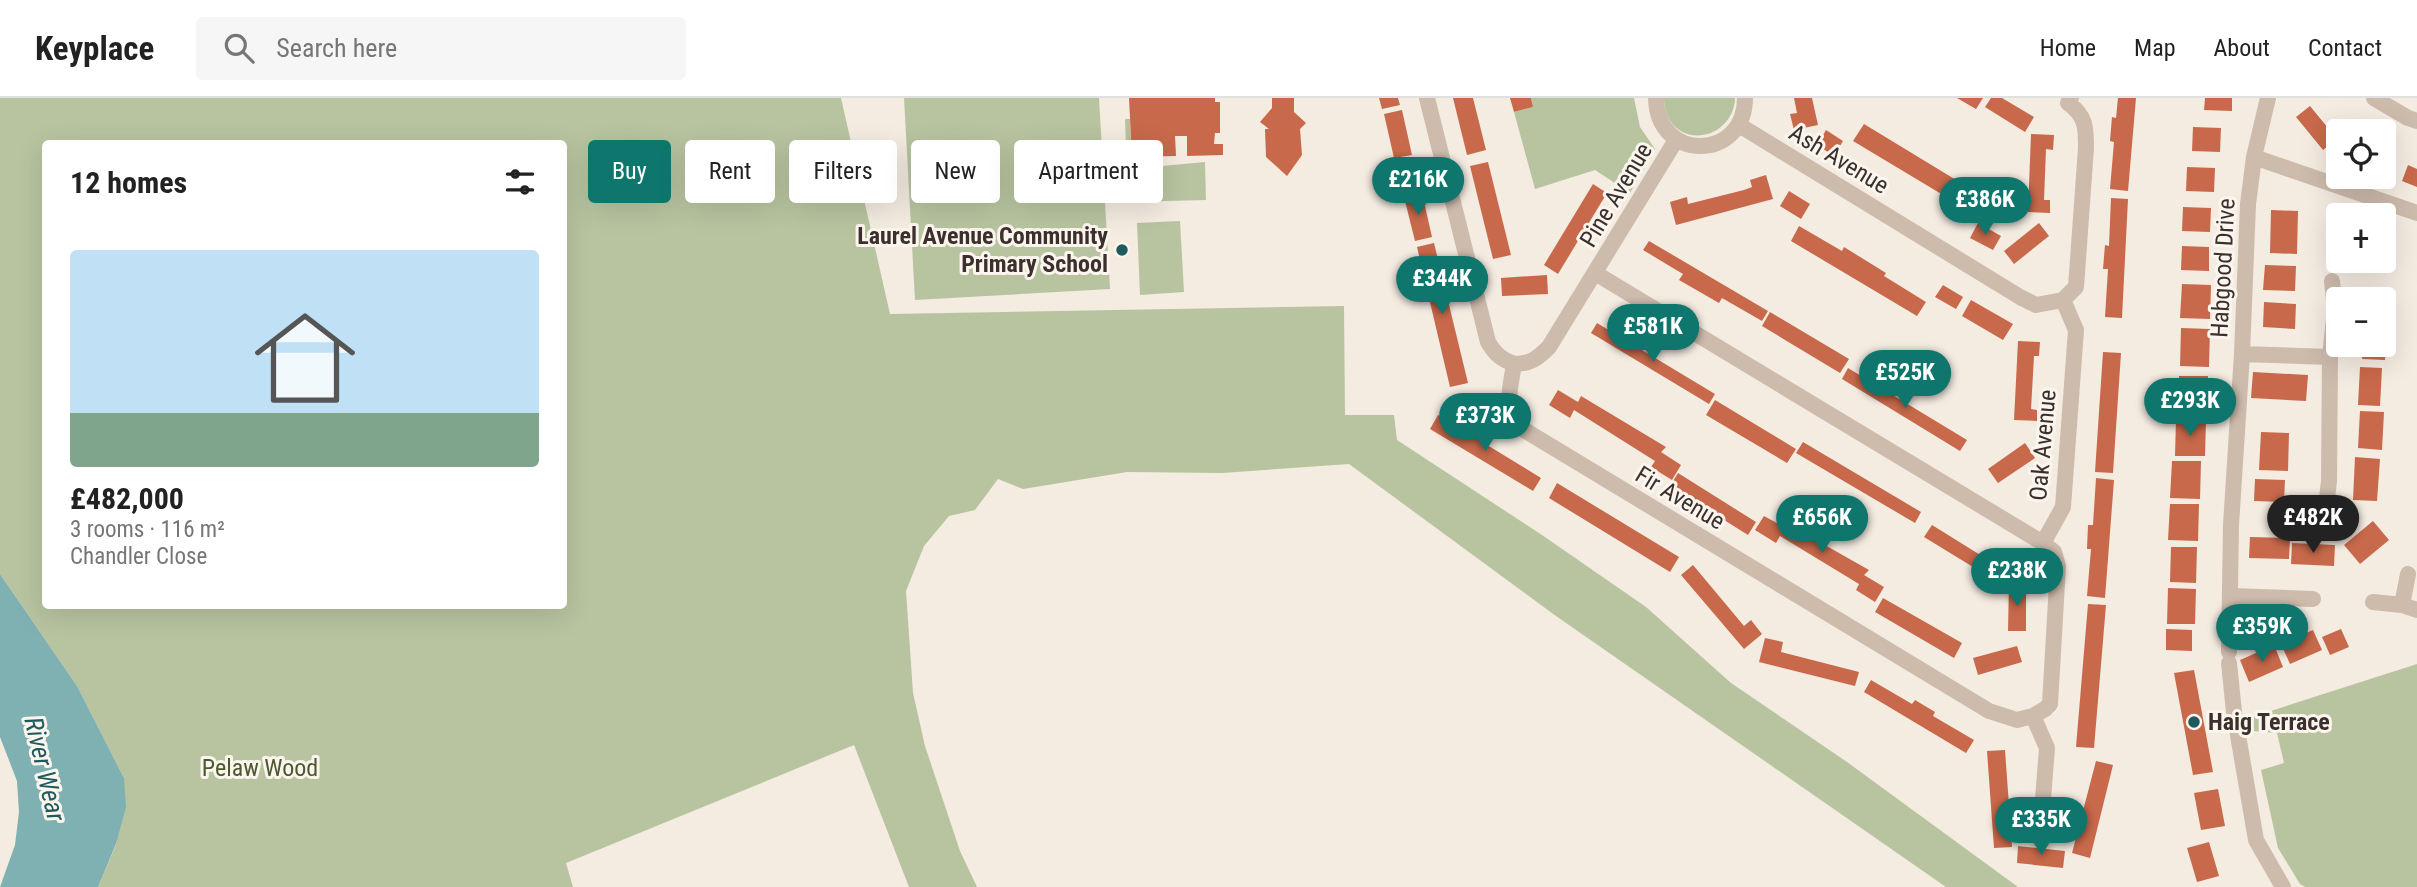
<!DOCTYPE html>
<html lang="en">
<head>
<meta charset="utf-8">
<style>
  body { margin:0; font-family:"Roboto Condensed",sans-serif; background:#f6f6f6; color:#222; height:100vh; display:flex; flex-direction:column; font-size:26px; white-space:nowrap }
  * { box-sizing:border-box; margin:0 }
  p { font-size:23px; color:#767676 }
  .icon { flex:none; width:38px; height:38px; fill:none; stroke:currentColor; stroke-width:2; stroke-linecap:round; stroke-linejoin:round }
  .map { position:relative; flex:1; overflow:hidden }
  .side { position:absolute; left:42px; top:42px; width:525px; height:469px; display:flex; flex-direction:column; background:#fff; border-radius:7px; box-shadow:0 7px 28px #0002 }
  .side>* { flex:none }
  .hud { position:absolute; left:588px; top:42px; width:665px; height:63px; display:flex; gap:14px }
  .tools { position:absolute; left:2326px; top:21px; display:grid; gap:14px }
  .tools a { display:grid; place-items:center; width:70px; height:70px; border-radius:7px; background:#fff; box-shadow:0 7px 28px #0002; font-size:35px }
  .price { position:absolute; translate:-50% -60px; padding:0 16px; border-radius:24px; background:#0f766e; color:#fff; font-size:23px; line-height:46px; filter:drop-shadow(0 2px 4px #0008) }
  .price::after { content:''; position:absolute; left:50%; top:42px; width:21px; height:16px; margin-left:-10px; background:inherit; clip-path:polygon(0 0,100% 0,50% 100%) }
  .price.current { background:#222; color:#fff }
  ul { padding:0; list-style:none }
  li { display:grid; align-content:center; gap:14px; height:371px; padding:0 28px }
  li span { display:grid; place-items:center; height:217px; border-radius:7px; color:#555 }
  li>.icon { margin-inline-start:auto }
  span .icon { width:126px; height:126px; fill:#fffc; stroke-width:1 }
  li b { font-size:30px }
  h2 { display:flex; justify-content:space-between; align-items:center; height:84px; padding:0 28px; font-size:30px }
  .chip { padding:0 24px; border-radius:7px; background:#fff; box-shadow:0 7px 28px #0002; font-size:24px; line-height:63px }
  .chip.current { background:#0f766e; color:#fff }
  header { display:flex; align-items:center; gap:42px; box-sizing:border-box; height:98px; padding:0 35px; background:#fff; border-bottom:2px solid #e0e0e0 }
  header strong { font-size:33px }
  nav { display:flex; gap:38px; margin-inline-start:auto; font-size:24px }
  .search { width:490px; height:63px; background:#f6f6f6; display:flex; align-items:center; gap:18px; box-sizing:border-box; padding:0 24px; border-radius:7px; color:#767676; font-size:26px }
  .map>svg:first-child { display:block }
  .green { fill:#b8c4a0; fill-rule:evenodd }
  .water { fill:#7fb0b2 }
  .building { fill:#c8694b }
  .lines { fill:none; stroke-linecap:round; stroke-linejoin:round }
  .street { stroke:#cdbbac; stroke-width:16 }
  .poi-dot { fill:#1f5a5e; stroke:#fbf5ee; stroke-width:2.5 }
  .labels { text-anchor:middle; dominant-baseline:central; stroke-width:6; stroke-linejoin:round; paint-order:stroke }
  .street-label { font-size:24px; fill:#3b302b; stroke:#fbf5ee }
  .poi-label { font-size:24px; font-weight:bold; fill:#3b302b; stroke:#fbf5ee; text-anchor:end }
  .park-label { font-size:24px; fill:#4a5a2e; stroke:#fbf5ee }
  .water-label { font-size:26px; font-style:italic; fill:#1f5a5e; stroke:#fbf5ee }
</style>
</head>
<body>
<header>
<strong>Keyplace</strong>
<div class="search"><svg class="icon" aria-label="search" viewBox="0 0 24 24"><circle cx="10" cy="10" r="6"/><path d="M15 15l6 6"/></svg>Search here</div>
<nav><a>Home</a><a>Map</a><a>About</a><a>Contact</a></nav>
</header>
<div class="map">
<svg width="2417" height="789" viewBox="0 0 2417 789">
  <rect width="100%" height="100%" fill="#f4ebe1"/>
  <path class="green" d="M 0,0 L 841,0 L 890,216 L 1344,208 L 1345,317 L 1394,317 L 1397,342 L 1542,437 L 1646,509 L 1731,585 L 1847,664 L 2018,789 L 1946,789 L 1556,518 L 1349,366 L 1222,375 L 1127,374 L 1023,391 L 998,381 L 975,412 L 949,418 L 924,448 L 906,493 L 913,595 L 925,648 L 960,753 L 977,789 L 909,789 L 854,647 L 566,765 L 573,789 L 98,789 L 116,747 L 124,680 L 77,588 L 0,476 ZM 46,46 L 564,46 L 564,508 L 46,508 Z
    M 904,0 L 1099,0 L 1110,191 L 915,202 Z
    M 1531,0 L 1634,0 L 1640,29 L 1655,51 L 1630,95 L 1595,72 L 1535,91 L 1514,14 L 1533,9 Z
    M 1663,0 L 1735,0 C 1734,38 1683,53 1667,17 C 1665,12 1665,5 1663,0 Z
    M 1125,21 L 1130,21 L 1132,59 L 1161,58 L 1162,68 L 1205,64 L 1206,102 L 1128,104 Z
    M 1180,123 L 1184,194 L 1140,197 L 1137,125 Z
    M 2417,566 L 2417,789 L 2305,789 L 2300,786 L 2278,750 L 2261,672 L 2284,665 L 2277,635 L 2253,633 L 2252,619 Z"/>
  <path class="water" d="M 0,476 L 77,588 L 124,680 L 126,709 L 116,746 L 98,789 L 0,789 L 15,747 L 19,714 L 17,683 L 0,639 Z"/>
  <path class="building" d="M 1129,0 L 1215,0 L 1215,4 L 1220,4 L 1220,35 L 1215,35 L 1214,46 L 1223,46 L 1223,57 L 1187,58 L 1187,38 L 1175,38 L 1176,58 L 1132,59 Z
    M 1272,0 L 1294,0 L 1294,14 L 1306,25 L 1300,31 L 1302,57 L 1287,78 L 1266,59 L 1265,31 L 1269,31 L 1260,24 L 1272,10 Z
    M 1379,0 L 1398,0 L 1400,7 L 1382,11 Z
    M 1453,0 L 1473,0 L 1486,52 L 1467,57 Z
    M 1510,0 L 1531,0 L 1533,9 L 1514,14 Z
    M 1794,0 L 1812,0 L 1818,27 L 1794,32 L 1790,16 L 1797,15 Z
    M 1957,0 L 1983,0 L 1976,11 Z
    M 1991,0 L 2002,0 L 2034,19 L 2025,34 L 1985,9 Z
    M 2118,0 L 2136,0 L 2128,93 L 2110,91 L 2114,44 L 2110,43 L 2112,19 L 2116,20 Z
    M 2205,0 L 2232,0 L 2232,13 L 2204,12 Z
    M 2310,8 L 2337,41 L 2323,52 L 2296,19 Z
    M 1402,12 L 1412,57 L 1394,60 L 1384,16 Z
    M 1864,26 L 1989,102 L 1978,118 L 1853,43 Z
    M 2193,29 L 2221,30 L 2220,54 L 2192,53 Z
    M 1826,32 L 1843,43 L 1834,58 L 1817,47 Z
    M 2031,36 L 2054,37 L 2053,52 L 2046,51 L 2044,102 L 2050,102 L 2050,115 L 2028,114 Z
    M 1488,64 L 1511,157 L 1493,161 L 1470,68 Z
    M 2408,67 L 2417,71 L 2417,89 L 2402,83 Z
    M 2187,69 L 2215,70 L 2214,94 L 2186,93 Z
    M 1766,77 L 1773,101 L 1676,127 L 1670,104 L 1687,99 L 1688,106 L 1744,92 L 1752,89 L 1750,82 Z
    M 1593,86 L 1607,95 L 1558,176 L 1544,167 Z
    M 1789,93 L 1810,106 L 1801,121 L 1780,108 Z
    M 1422,95 L 1432,139 L 1415,143 L 1404,99 Z
    M 2111,100 L 2128,101 L 2122,220 L 2105,219 L 2108,171 L 2103,171 L 2105,147 L 2109,148 Z
    M 2183,109 L 2211,110 L 2210,134 L 2182,133 Z
    M 2271,112 L 2298,113 L 2297,156 L 2270,155 Z
    M 2335,117 L 2338,118 L 2338,141 L 2328,138 Z
    M 1978,125 L 2001,138 L 1993,152 L 1970,140 Z
    M 2039,125 L 2049,138 L 2014,166 L 2004,153 Z
    M 1799,128 L 1842,153 L 1844,149 L 1886,175 L 1884,178 L 1926,204 L 1917,218 L 1791,143 Z
    M 2384,133 L 2393,136 L 2386,157 L 2384,157 Z
    M 1649,143 L 1768,213 L 1762,223 L 1722,200 L 1719,205 L 1679,182 L 1683,176 L 1643,152 Z
    M 1434,145 L 1468,285 L 1450,289 L 1417,149 Z
    M 2182,148 L 2209,149 L 2209,173 L 2181,172 Z
    M 2265,167 L 2296,168 L 2295,193 L 2263,192 Z
    M 1547,177 L 1548,196 L 1502,198 L 1501,180 Z
    M 2182,186 L 2211,187 L 2210,221 L 2180,220 Z
    M 1943,187 L 1963,199 L 1956,211 L 1935,199 Z
    M 2364,190 L 2391,191 L 2389,215 L 2384,215 L 2384,201 L 2364,201 Z
    M 1971,202 L 2013,226 L 2003,242 L 1962,218 Z
    M 2264,204 L 2296,206 L 2295,231 L 2263,229 Z
    M 1770,214 L 1849,261 L 1840,275 L 1762,228 Z
    M 2384,222 L 2388,222 L 2385,262 L 2362,261 L 2363,247 L 2384,247 Z
    M 1597,225 L 1715,296 L 1709,306 L 1591,235 Z
    M 2181,230 L 2210,231 L 2209,269 L 2180,268 Z
    M 2018,243 L 2040,244 L 2039,258 L 2034,258 L 2031,311 L 2037,312 L 2037,323 L 2014,322 Z
    M 2103,254 L 2121,255 L 2113,375 L 2095,374 Z
    M 2360,269 L 2382,270 L 2380,308 L 2358,307 Z
    M 1848,270 L 1967,342 L 1960,353 L 1842,281 Z
    M 2253,274 L 2308,277 L 2306,303 L 2251,300 Z
    M 2179,278 L 2208,278 L 2207,311 L 2178,310 Z
    M 1558,292 L 1578,304 L 1581,298 L 1666,349 L 1661,354 L 1681,367 L 1672,382 L 1651,369 L 1655,363 L 1574,312 L 1570,320 L 1549,307 Z
    M 1715,302 L 1796,351 L 1787,365 L 1706,317 Z
    M 2360,313 L 2384,314 L 2382,352 L 2358,350 Z
    M 1438,317 L 1541,380 L 1533,393 L 1430,331 Z
    M 2176,321 L 2206,322 L 2205,358 L 2175,358 Z
    M 2261,334 L 2289,335 L 2288,373 L 2259,372 Z
    M 1803,344 L 1921,414 L 1915,425 L 1796,355 Z
    M 2025,345 L 2035,360 L 1998,385 L 1988,371 Z
    M 2355,359 L 2380,361 L 2377,403 L 2353,402 Z
    M 2172,363 L 2201,363 L 2200,401 L 2170,400 Z
    M 1678,375 L 1756,424 L 1748,437 L 1670,388 Z
    M 2096,380 L 2114,382 L 2105,500 L 2087,498 L 2091,451 L 2087,451 L 2088,427 L 2093,427 Z
    M 2255,381 L 2285,382 L 2284,404 L 2254,403 Z
    M 1557,385 L 1679,459 L 1670,474 L 1549,400 Z
    M 2170,406 L 2199,406 L 2198,443 L 2168,442 Z
    M 1764,418 L 1784,429 L 1786,425 L 1869,472 L 1864,477 L 1884,489 L 1875,504 L 1856,492 L 1859,486 L 1780,438 L 1776,445 L 1755,432 Z
    M 2373,423 L 2389,442 L 2360,466 L 2344,447 Z
    M 1932,427 L 1998,468 L 1991,480 L 1924,439 Z
    M 2250,439 L 2290,440 L 2289,461 L 2249,460 Z
    M 2292,445 L 2335,447 L 2334,468 L 2291,466 Z
    M 2171,449 L 2197,449 L 2196,485 L 2170,484 Z
    M 1693,467 L 1744,528 L 1751,522 L 1762,536 L 1744,551 L 1681,477 Z
    M 2009,486 L 2026,486 L 2026,533 L 2008,533 Z
    M 2168,490 L 2196,491 L 2195,526 L 2167,526 Z
    M 1883,500 L 1962,545 L 1954,560 L 1875,514 Z
    M 2088,506 L 2106,507 L 2094,650 L 2076,649 Z
    M 2166,531 L 2192,532 L 2192,553 L 2166,552 Z
    M 2341,531 L 2349,549 L 2330,557 L 2322,539 Z
    M 2313,532 L 2322,552 L 2290,566 L 2281,546 Z
    M 1765,540 L 1783,544 L 1781,554 L 1859,574 L 1855,588 L 1759,564 Z
    M 2274,547 L 2283,569 L 2249,584 L 2240,562 Z
    M 2017,548 L 2022,564 L 1978,577 L 1973,560 Z
    M 2194,572 L 2213,674 L 2193,677 L 2174,575 Z
    M 1871,582 L 1912,606 L 1915,602 L 1935,614 L 1933,618 L 1974,642 L 1966,655 L 1864,594 Z
    M 2005,652 L 2012,749 L 1994,750 L 1987,653 Z
    M 2096,663 L 2113,667 L 2090,760 L 2072,755 Z
    M 2218,691 L 2225,728 L 2201,732 L 2194,695 Z
    M 2209,744 L 2219,778 L 2197,784 L 2187,750 Z
    M 2018,748 L 2065,753 L 2063,770 L 2017,765 Z"/>
  <g class="lines">
    <path class="street" d="M 1427,0 L 1488,244 C 1495,256 1501,261 1514,266 C 1511,286 1504,309 1516,327 L 1989,613 L 2017,622 L 2033,618
      M 1656,0 C 1657,65 1745,63 1745,0
      M 2374,0 L 2408,20 L 2417,23
      M 1739,27 L 2020,199 L 2036,207 L 2063,202
      M 2254,59 L 2417,115
      M 1595,175 L 2043,445
      M 2242,256 L 2330,259
      M 1514,266 C 1530,266 1537,261 1549,249 L 1676,42
      M 2326,409 L 2329,383 L 2330,259 L 2335,211 L 2332,183
      M 2231,498 L 2313,501
      M 2373,504 L 2402,507 L 2417,512
      M 2402,507 L 2408,476
      M 2229,554 L 2231,427 L 2242,256 L 2248,106 L 2254,59 L 2268,0
      M 2229,565 L 2234,614 L 2256,742 L 2283,789
      M 2041,727 L 2047,650 L 2033,618 L 2045,611 L 2050,606 L 2058,468 L 2054,454 L 2043,445 L 2063,409 L 2076,232 L 2063,202 L 2076,189 L 2086,50 C 2086,29 2086,18 2068,5 L 2071,0"/>
  </g>
  <g class="poi-dot">
    <circle cx="1122" cy="152" r="7"/>
    <circle cx="2194" cy="624" r="7"/>
  </g>
  <g class="labels">
    <g class="street-label">
      <text transform="translate(1839 61) rotate(31)">Ash Avenue</text>
      <text transform="translate(1616 97) rotate(-59)">Pine Avenue</text>
      <text transform="translate(2223 170) rotate(-87)">Habgood Drive</text>
      <text transform="translate(2043 347) rotate(-85)">Oak Avenue</text>
      <text transform="translate(1680 400) rotate(31)">Fir Avenue</text>
    </g>
    <g class="poi-label">
      <text x="1108" y="138">Laurel Avenue Community<tspan x="1108" dy="28">Primary School</tspan></text>
      <text x="2208" y="624" text-anchor="start">Haig Terrace</text>
    </g>
    <g class="park-label">
      <text x="260" y="670">Pelaw Wood</text>
    </g>
    <g class="water-label">
      <text transform="translate(45 671) rotate(77)">River Wear</text>
    </g>
  </g>
</svg>
<div class="tools">
<a><svg class="icon" aria-label="locate" viewBox="0 0 24 24"><circle cx="12" cy="12" r="6"/><path d="M12 2v4M12 18v4M2 12h4M18 12h4"/></svg></a>
<a>+</a>
<a>−</a>
</div>
<b class="price" style="left:1418px;top:119px">£216K</b>
<b class="price" style="left:1985px;top:139px">£386K</b>
<b class="price" style="left:1442px;top:218px">£344K</b>
<b class="price" style="left:1653px;top:266px">£581K</b>
<b class="price" style="left:1905px;top:312px">£525K</b>
<b class="price" style="left:2190px;top:340px">£293K</b>
<b class="price" style="left:1485px;top:355px">£373K</b>
<b class="price" style="left:1822px;top:457px">£656K</b>
<b class="price current" style="left:2313px;top:457px">£482K</b>
<b class="price" style="left:2017px;top:510px">£238K</b>
<b class="price" style="left:2262px;top:566px">£359K</b>
<b class="price" style="left:2041px;top:759px">£335K</b>
<div class="hud">
<a class="chip current">Buy</a>
<a class="chip">Rent</a>
<a class="chip">Filters</a>
<a class="chip">New</a>
<a class="chip">Apartment</a>
</div>
<section class="side">
<h2>12 homes<svg class="icon" aria-label="filters" viewBox="0 0 24 24"><path d="M4 7h16M4 17h16"/><circle cx="9" cy="7" r="2"/><circle cx="15" cy="17" r="2"/></svg></h2>
<ul>
<li><span style="background:linear-gradient(#bfe0f5 75%,#7fa58c 0)"><svg class="icon" aria-label="home" viewBox="0 0 24 24"><path d="M3 11l9-7 9 7M6 9v11h12V9"/></svg></span><div><b>£482,000</b><p>3 rooms · 116 m²</p><p>Chandler Close</p></div></li>
</ul>
</section>
</div>
</body>
</html>
